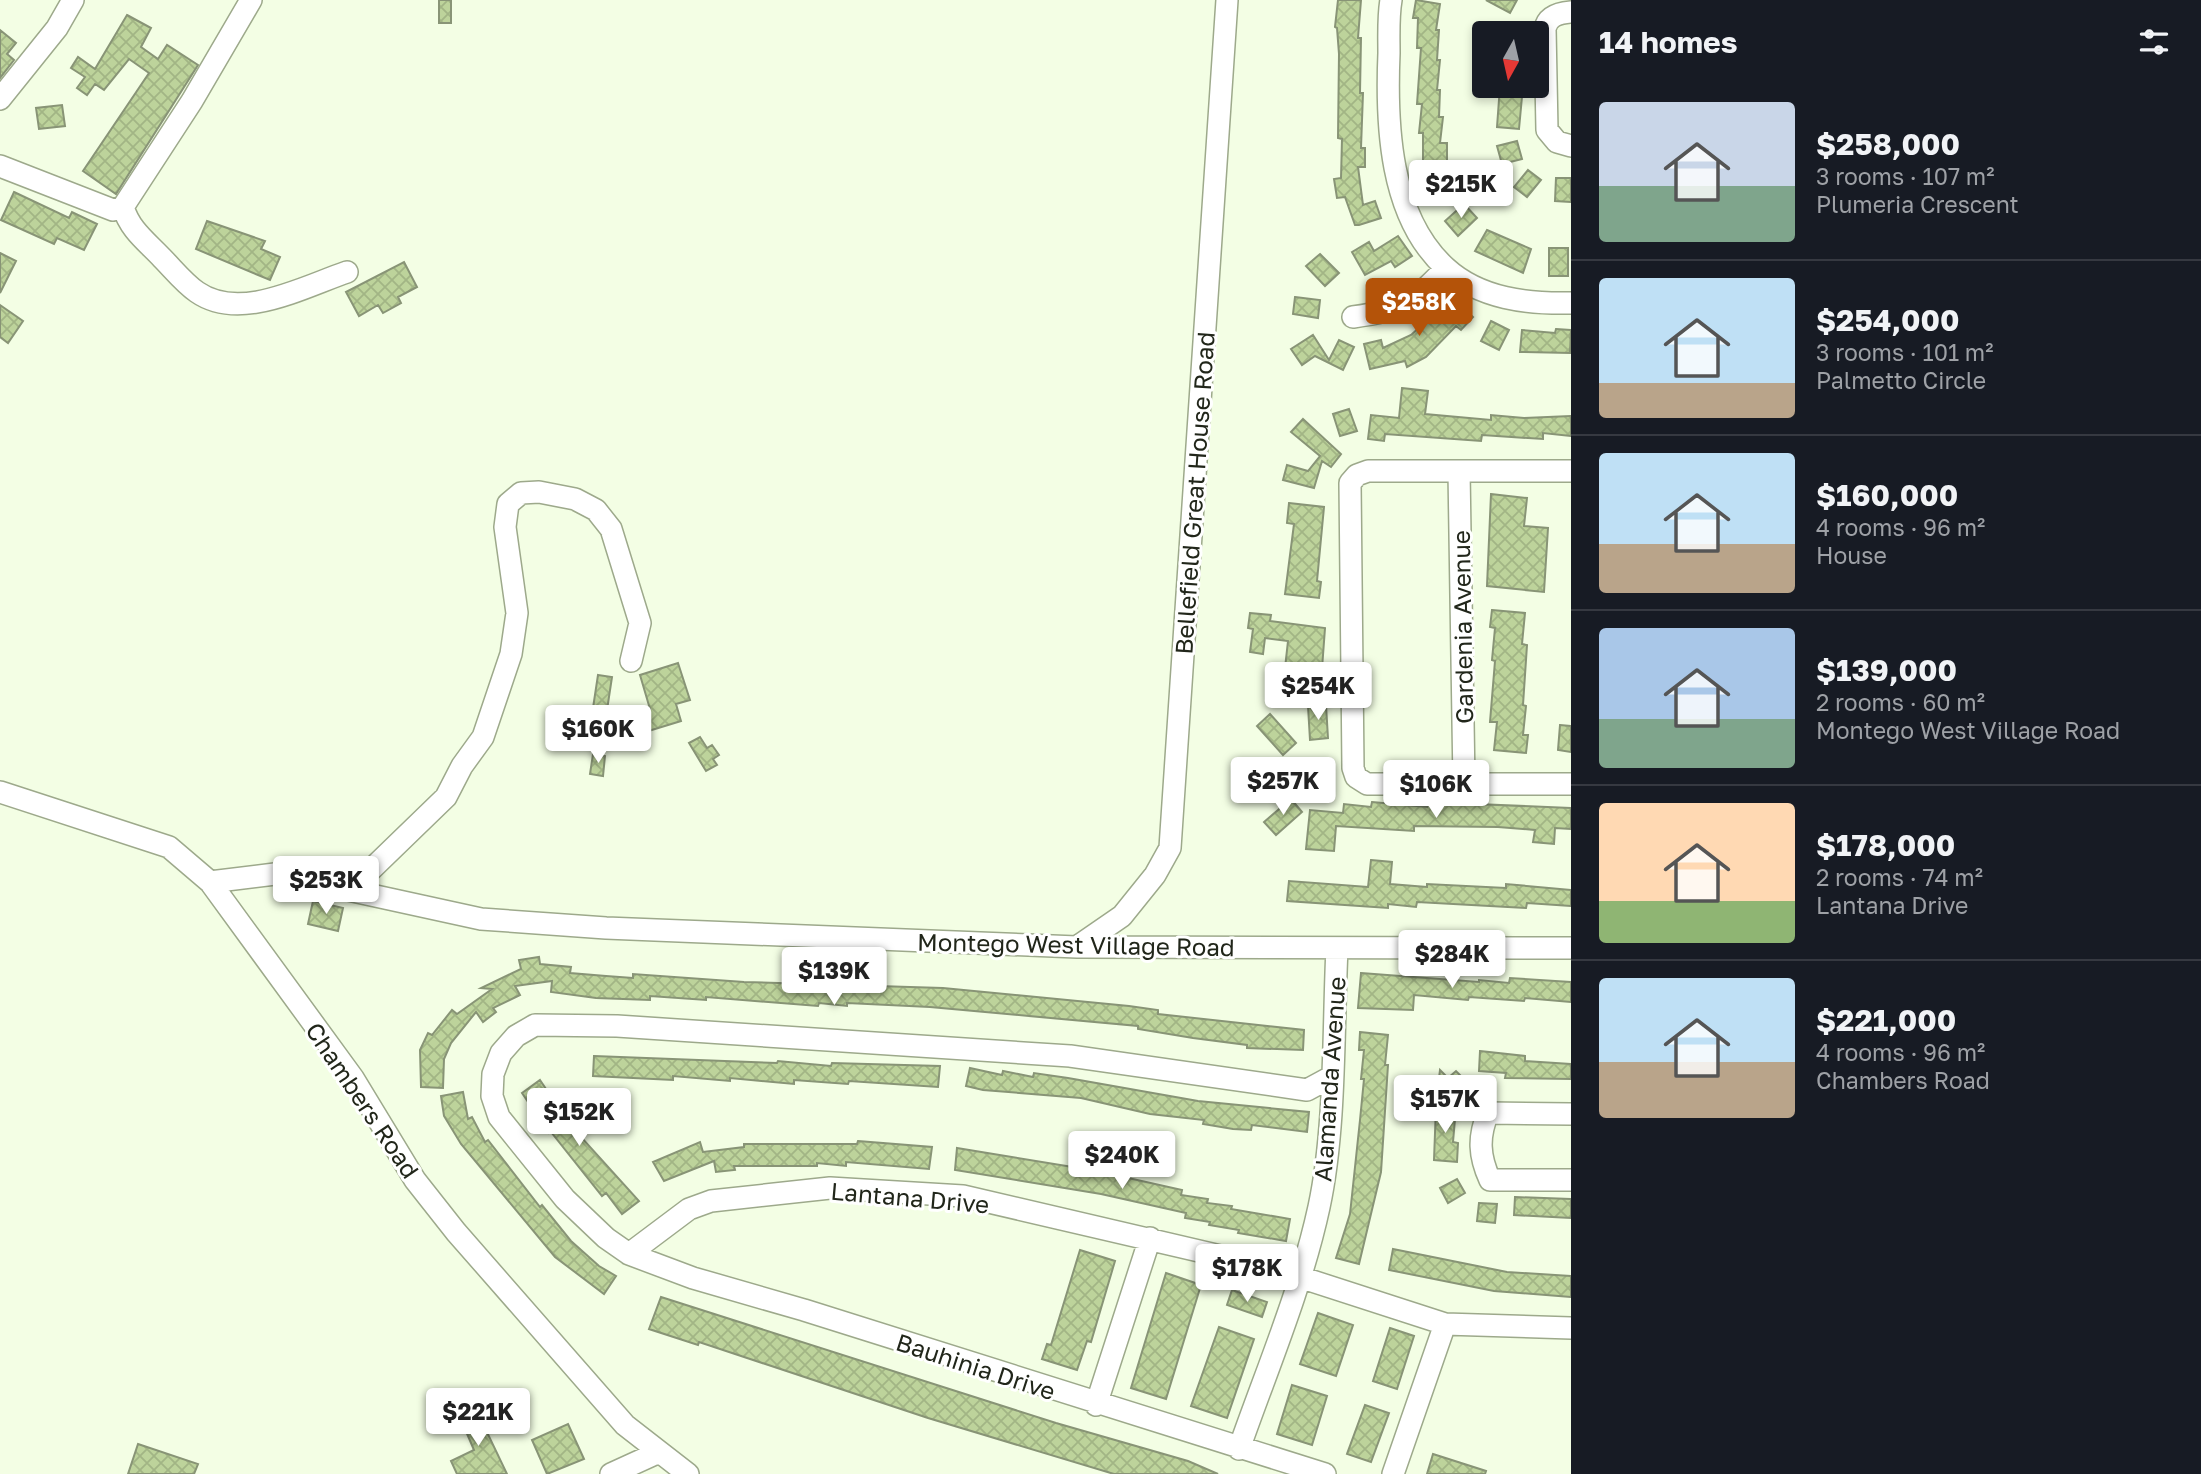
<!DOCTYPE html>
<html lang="en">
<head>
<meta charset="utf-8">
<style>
  body { margin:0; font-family:"Golos Text",sans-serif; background:#242831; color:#f1f3f6; height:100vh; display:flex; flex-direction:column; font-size:26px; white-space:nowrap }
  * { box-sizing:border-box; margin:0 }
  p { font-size:23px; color:#9ea1a6 }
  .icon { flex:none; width:38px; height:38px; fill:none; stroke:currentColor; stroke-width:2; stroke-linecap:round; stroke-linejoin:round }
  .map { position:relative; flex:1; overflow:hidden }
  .side { display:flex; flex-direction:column; background:#171b24; width:630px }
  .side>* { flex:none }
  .needle { width:46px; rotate:188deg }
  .buttons { position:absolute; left:1472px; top:21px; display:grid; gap:14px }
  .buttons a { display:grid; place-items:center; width:77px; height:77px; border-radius:7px; background:#171b24; box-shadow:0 4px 10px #0003; font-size:35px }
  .price { position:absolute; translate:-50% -60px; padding:0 16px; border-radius:7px; background:#fff; color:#222; font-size:23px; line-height:46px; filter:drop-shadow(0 2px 4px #0008) }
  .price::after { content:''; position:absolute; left:50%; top:42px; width:21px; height:16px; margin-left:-10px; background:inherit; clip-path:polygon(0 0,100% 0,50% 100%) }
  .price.active { background:#b45309; color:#fff }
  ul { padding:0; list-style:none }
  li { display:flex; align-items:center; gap:21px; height:175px; padding:0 28px }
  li+li { border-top:2px solid #363941 }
  li span { display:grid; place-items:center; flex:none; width:196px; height:140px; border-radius:7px; color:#555 }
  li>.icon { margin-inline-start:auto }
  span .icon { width:84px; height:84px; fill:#fffc; stroke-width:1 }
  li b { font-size:30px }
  h2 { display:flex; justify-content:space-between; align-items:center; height:84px; padding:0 28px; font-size:30px }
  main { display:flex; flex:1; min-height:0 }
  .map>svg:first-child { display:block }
  .building { fill:url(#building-cross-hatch); stroke:#889476; stroke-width:2 }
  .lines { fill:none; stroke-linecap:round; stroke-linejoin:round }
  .minor-casing { stroke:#9da98b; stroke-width:24 }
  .minor { stroke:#fff; stroke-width:21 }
  .labels { text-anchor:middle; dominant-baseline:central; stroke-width:6; stroke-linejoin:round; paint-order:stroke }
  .street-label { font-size:24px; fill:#21261a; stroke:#fff }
</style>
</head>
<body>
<main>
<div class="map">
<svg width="1571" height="1474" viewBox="0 0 1571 1474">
  <defs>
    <pattern id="building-cross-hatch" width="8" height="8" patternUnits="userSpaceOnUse" patternTransform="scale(1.75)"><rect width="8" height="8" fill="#bdd39b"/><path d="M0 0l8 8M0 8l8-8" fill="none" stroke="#a2b585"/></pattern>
  </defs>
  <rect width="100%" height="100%" fill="#f3fee4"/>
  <path class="building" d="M 439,0 L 451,0 L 451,23 L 439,23 Z
    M 1338,0 L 1361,0 L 1358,38 L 1361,38 L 1360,93 L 1363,93 L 1361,148 L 1365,148 L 1365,167 L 1358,167 L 1363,205 L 1375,201 L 1381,218 L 1359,225 L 1355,225 L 1345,197 L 1337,198 L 1334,179 L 1341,178 L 1342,139 L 1338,138 L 1339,54 L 1337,28 L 1335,27 Z
    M 1416,0 L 1440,4 L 1436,30 L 1439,30 L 1437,60 L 1440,60 L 1437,90 L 1440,90 L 1439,117 L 1443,117 L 1440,143 L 1447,143 L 1447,163 L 1423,163 L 1423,133 L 1419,133 L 1422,104 L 1417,104 L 1421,48 L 1417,48 L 1418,18 L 1413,18 Z
    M 1486,0 L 1517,0 L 1510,13 Z
    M 127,15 L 151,28 L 141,47 L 158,59 L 167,45 L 198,65 L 116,194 L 83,171 L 149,73 L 129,59 L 104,90 L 95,84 L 87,95 L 77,88 L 85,77 L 71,68 L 78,57 L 95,69 Z
    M 0,30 L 16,43 L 7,54 L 14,60 L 0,78 Z
    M 1500,86 L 1523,86 L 1519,129 L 1497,127 Z
    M 62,105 L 65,126 L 39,129 L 36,108 Z
    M 1517,141 L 1522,159 L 1502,164 L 1497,146 Z
    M 1528,170 L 1541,180 L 1527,197 L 1514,187 Z
    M 1451,174 L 1458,193 L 1436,201 L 1429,182 Z
    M 1556,178 L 1571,178 L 1571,202 L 1555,201 Z
    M 14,192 L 69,218 L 72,212 L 97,224 L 84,250 L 57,238 L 54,244 L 1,220 Z
    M 1464,204 L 1477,218 L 1458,236 L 1445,221 Z
    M 207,221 L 265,241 L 261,249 L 280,257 L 270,280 L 196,249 Z
    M 1487,230 L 1531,249 L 1523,273 L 1475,251 Z
    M 1398,236 L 1412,256 L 1395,267 L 1391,261 L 1365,275 L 1352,252 L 1369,242 L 1374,251 Z
    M 1549,248 L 1568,248 L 1568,276 L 1549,276 Z
    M 0,253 L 16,261 L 0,293 Z
    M 1320,254 L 1339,273 L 1325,286 L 1306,266 Z
    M 404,262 L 417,287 L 398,297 L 401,303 L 383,313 L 378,305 L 359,316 L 346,292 Z
    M 1295,297 L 1320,300 L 1318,318 L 1293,314 Z
    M 1452,298 L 1473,317 L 1461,330 L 1456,326 L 1426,357 L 1407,367 L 1405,361 L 1370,369 L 1364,344 L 1381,340 L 1383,348 L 1411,335 Z
    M 0,305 L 23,321 L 8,343 L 0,337 Z
    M 1491,321 L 1509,330 L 1499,350 L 1481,341 Z
    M 1556,329 L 1571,330 L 1570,353 L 1520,352 L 1522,330 L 1555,333 Z
    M 1313,335 L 1329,360 L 1339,340 L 1354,347 L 1343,370 L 1315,356 L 1302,365 L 1291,349 Z
    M 1402,388 L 1428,391 L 1425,414 L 1491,420 L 1491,415 L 1524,418 L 1571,416 L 1571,436 L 1543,433 L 1543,439 L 1482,435 L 1481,441 L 1385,434 L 1384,441 L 1368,439 L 1371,415 L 1399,418 Z
    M 1349,409 L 1357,431 L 1340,436 L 1333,414 Z
    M 1303,419 L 1341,454 L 1331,467 L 1322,461 L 1314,488 L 1283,480 L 1287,465 L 1308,471 L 1320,456 L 1291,432 Z
    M 1491,494 L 1527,498 L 1524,526 L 1548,528 L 1544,592 L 1487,586 Z
    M 1289,503 L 1324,507 L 1317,581 L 1321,582 L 1319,598 L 1285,594 L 1294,524 L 1287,523 Z
    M 1492,610 L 1525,613 L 1522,644 L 1527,645 L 1523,705 L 1526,706 L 1523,735 L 1528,735 L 1526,753 L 1494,750 L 1497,722 L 1490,722 L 1495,661 L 1492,660 L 1495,628 L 1490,627 Z
    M 1250,613 L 1271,615 L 1270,621 L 1325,628 L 1321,682 L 1284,677 L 1288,641 L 1265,638 L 1263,654 L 1250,652 L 1253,629 L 1248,628 Z
    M 678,663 L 690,700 L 676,704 L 681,721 L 629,737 L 623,717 L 650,709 L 640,675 Z
    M 598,675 L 612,677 L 607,710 L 593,708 Z
    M 1326,705 L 1328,738 L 1310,740 L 1308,706 Z
    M 1270,714 L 1296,743 L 1283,755 L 1257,726 Z
    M 1560,725 L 1571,726 L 1571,752 L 1558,750 Z
    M 700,737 L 707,748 L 712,745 L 719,755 L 713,759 L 717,765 L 706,771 L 689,743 Z
    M 593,754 L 605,756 L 603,776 L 590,774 Z
    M 1246,768 L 1280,771 L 1278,789 L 1245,786 Z
    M 1291,799 L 1302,812 L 1276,835 L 1264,822 Z
    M 1372,802 L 1427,807 L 1427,802 L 1571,808 L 1571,829 L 1555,828 L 1554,844 L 1533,842 L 1535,830 L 1498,827 L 1414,826 L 1414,831 L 1336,826 L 1334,851 L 1306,849 L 1310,810 L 1343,813 L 1344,804 L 1371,807 Z
    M 1371,860 L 1392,862 L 1390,884 L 1427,887 L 1427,884 L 1506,888 L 1506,884 L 1571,890 L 1571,906 L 1527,903 L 1526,908 L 1417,902 L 1416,907 L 1388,904 L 1388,908 L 1287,901 L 1289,881 L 1368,887 Z
    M 313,901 L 343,908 L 338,931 L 308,924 Z
    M 539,957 L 540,964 L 571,967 L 570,973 L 606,976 L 633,978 L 633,974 L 744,982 L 943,988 L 1129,1006 L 1158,1010 L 1158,1014 L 1304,1030 L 1303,1050 L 1247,1048 L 1247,1045 L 1193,1038 L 1138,1029 L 1138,1026 L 930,1007 L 847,1003 L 847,1006 L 819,1003 L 818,1006 L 706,997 L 706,1000 L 650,996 L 650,1000 L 596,998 L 551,992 L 552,981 L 515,986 L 520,995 L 493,1008 L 496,1012 L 483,1022 L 476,1012 L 451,1043 L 444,1059 L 443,1088 L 421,1087 L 420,1050 L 428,1033 L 432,1035 L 452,1010 L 457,1014 L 492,989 L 481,988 L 521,969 L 519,960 Z
    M 1361,973 L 1479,982 L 1479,980 L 1509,983 L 1510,978 L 1571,982 L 1571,1002 L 1525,998 L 1524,1001 L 1469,997 L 1468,1000 L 1414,995 L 1413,1010 L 1358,1008 Z
    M 1360,1032 L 1388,1035 L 1385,1065 L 1388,1065 L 1381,1172 L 1359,1264 L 1336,1258 L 1350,1214 L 1360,1120 L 1364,1079 L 1361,1079 L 1364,1050 L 1359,1050 Z
    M 1480,1051 L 1525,1056 L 1525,1061 L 1571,1064 L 1571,1079 L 1505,1078 L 1506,1073 L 1479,1071 Z
    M 594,1056 L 777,1063 L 778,1061 L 831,1066 L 832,1063 L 940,1066 L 938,1087 L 849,1081 L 848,1084 L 794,1080 L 794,1084 L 730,1078 L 730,1081 L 673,1076 L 673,1080 L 593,1076 Z
    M 970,1068 L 1002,1075 L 1003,1071 L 1033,1077 L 1034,1073 L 1068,1078 L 1198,1101 L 1309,1112 L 1307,1132 L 1252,1125 L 1251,1130 L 1233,1129 L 1203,1124 L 1204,1120 L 1150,1114 L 1081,1098 L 983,1090 L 966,1086 Z
    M 1440,1070 L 1448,1078 L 1456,1071 L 1468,1083 L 1457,1094 L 1456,1105 L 1438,1087 Z
    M 540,1080 L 571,1126 L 639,1201 L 622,1214 L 606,1193 L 602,1196 L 551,1132 L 549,1133 L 522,1093 Z
    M 463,1092 L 468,1119 L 472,1117 L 485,1142 L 488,1140 L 540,1207 L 542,1205 L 571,1241 L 599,1266 L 616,1276 L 604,1294 L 555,1257 L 461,1144 L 444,1116 L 441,1096 Z
    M 1436,1106 L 1456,1108 L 1453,1142 L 1458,1143 L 1457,1162 L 1434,1160 Z
    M 858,1141 L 932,1147 L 929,1169 L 846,1162 L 846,1166 L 817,1163 L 817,1166 L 734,1166 L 735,1170 L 716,1172 L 714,1161 L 664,1181 L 653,1162 L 700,1142 L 703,1152 L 744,1147 L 744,1144 L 857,1144 Z
    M 957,1148 L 1097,1171 L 1182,1190 L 1181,1195 L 1208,1199 L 1207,1203 L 1232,1206 L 1231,1209 L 1290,1219 L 1286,1241 L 1238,1233 L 1239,1230 L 1209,1225 L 1210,1222 L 1185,1218 L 1186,1213 L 1101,1194 L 955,1170 Z
    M 1457,1179 L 1465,1193 L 1448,1203 L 1440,1188 Z
    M 1515,1197 L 1571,1199 L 1571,1218 L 1514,1215 Z
    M 1479,1203 L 1497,1204 L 1495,1223 L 1477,1221 Z
    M 1393,1249 L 1507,1272 L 1571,1276 L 1571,1297 L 1494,1291 L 1389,1270 Z
    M 1080,1250 L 1115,1261 L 1091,1342 L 1087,1341 L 1077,1370 L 1042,1359 L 1047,1344 L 1051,1345 Z
    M 1166,1273 L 1201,1285 L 1166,1399 L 1131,1388 Z
    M 1232,1290 L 1267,1302 L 1262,1317 L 1227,1305 Z
    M 661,1297 L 1056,1423 L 1188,1461 L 1218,1474 L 1114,1474 L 928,1418 L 699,1342 L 698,1345 L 649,1329 Z
    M 1318,1313 L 1353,1325 L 1336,1376 L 1300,1364 Z
    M 1219,1327 L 1254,1339 L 1227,1418 L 1191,1406 Z
    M 1390,1328 L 1414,1336 L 1397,1389 L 1373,1381 Z
    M 1292,1385 L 1327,1396 L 1312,1445 L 1277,1434 Z
    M 1365,1405 L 1389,1413 L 1371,1462 L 1347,1454 Z
    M 481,1406 L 488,1424 L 484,1426 L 507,1474 L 457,1474 L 451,1461 L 474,1450 L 459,1415 Z
    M 568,1424 L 584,1459 L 547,1474 L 532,1440 Z
    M 138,1444 L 198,1464 L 194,1474 L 128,1474 Z
    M 1433,1454 L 1486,1471 L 1485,1474 L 1427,1474 Z"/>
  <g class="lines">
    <defs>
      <path id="minor" d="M 1391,0 C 1388,17 1389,36 1389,53 C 1386,123 1389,217 1446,268 C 1480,299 1528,304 1571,303
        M 1571,12 C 1559,13 1547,16 1545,29 L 1547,130 L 1557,142 L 1571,146
        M 0,99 L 57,28 L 73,0
        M 0,166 L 113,210 L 123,207 L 192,101 L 251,0
        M 123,207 C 130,230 146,241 162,258 C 173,269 184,283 197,292 C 240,322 303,287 347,272
        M 1353,317 C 1403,310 1411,304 1446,268
        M 1459,471 L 1464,783
        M 1571,471 L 1368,471 L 1357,475 L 1350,483 L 1353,768 L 1356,777 L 1367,784 L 1571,784
        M 0,792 L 169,847 L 210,882 L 353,1078 L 415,1180 L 456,1232 L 625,1425 L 688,1474
        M 210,882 L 275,874 L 481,919 L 606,928 L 1077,947 L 1571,948
        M 351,889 L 446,797 L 462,766 L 483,737 L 511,654 L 517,613 L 505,527 L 508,504 L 521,493 L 539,492 L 575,499 L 596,510 L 611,529 L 640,623 L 631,661
        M 1077,947 L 1122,916 L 1155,875 L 1170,848 L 1227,0
        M 1571,1114 L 1488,1113 C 1478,1137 1479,1156 1490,1180 L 1571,1180
        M 629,1254 L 689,1209 L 711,1201 L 830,1188 L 963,1196 L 1272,1268 L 1445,1324 L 1571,1328
        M 1096,1405 L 1150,1238
        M 1239,1449 C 1267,1369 1301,1290 1319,1207 C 1336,1128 1333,1030 1337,948
        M 611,1474 L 657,1453
        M 1325,1474 L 804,1310 L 693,1278 L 629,1254 L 606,1238 L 565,1199 L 499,1117 L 492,1096 L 493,1074 L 501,1053 L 516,1036 L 535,1025 L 617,1026 L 1070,1056 L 1307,1090 L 1331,1077
        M 1393,1474 L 1445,1324"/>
    </defs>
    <use href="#minor" class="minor-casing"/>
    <use href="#minor" class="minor"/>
  </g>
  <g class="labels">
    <g class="street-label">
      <text transform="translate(1194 493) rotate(-86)">Bellefield Great House Road</text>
      <text transform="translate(1462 627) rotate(-91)">Gardenia Avenue</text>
      <text transform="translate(1076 944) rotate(1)">Montego West Village Road</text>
      <text transform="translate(1329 1079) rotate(-86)">Alamanda Avenue</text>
      <text transform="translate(363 1100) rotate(56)">Chambers Road</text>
      <text transform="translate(910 1197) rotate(5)">Lantana Drive</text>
      <text transform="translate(976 1366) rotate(18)">Bauhinia Drive</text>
    </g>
  </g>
</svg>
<div class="buttons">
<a><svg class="needle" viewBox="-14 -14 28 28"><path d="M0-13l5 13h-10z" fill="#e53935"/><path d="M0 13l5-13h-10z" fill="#9ea1a6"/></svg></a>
</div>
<b class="price" style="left:1461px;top:220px">$215K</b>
<b class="price active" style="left:1419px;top:338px">$258K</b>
<b class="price" style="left:1318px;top:722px">$254K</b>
<b class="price" style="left:598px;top:765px">$160K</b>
<b class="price" style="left:1283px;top:817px">$257K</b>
<b class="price" style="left:1436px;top:820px">$106K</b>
<b class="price" style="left:326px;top:916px">$253K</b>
<b class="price" style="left:1452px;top:990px">$284K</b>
<b class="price" style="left:834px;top:1007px">$139K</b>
<b class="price" style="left:1445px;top:1135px">$157K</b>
<b class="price" style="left:579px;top:1148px">$152K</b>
<b class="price" style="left:1122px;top:1191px">$240K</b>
<b class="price" style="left:1247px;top:1304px">$178K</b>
<b class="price" style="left:478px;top:1448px">$221K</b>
</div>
<section class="side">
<h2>14 homes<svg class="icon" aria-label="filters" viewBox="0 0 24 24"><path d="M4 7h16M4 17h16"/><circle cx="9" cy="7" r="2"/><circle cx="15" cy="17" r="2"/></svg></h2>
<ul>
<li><span style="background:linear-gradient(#c9d6e8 60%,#7fa58c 0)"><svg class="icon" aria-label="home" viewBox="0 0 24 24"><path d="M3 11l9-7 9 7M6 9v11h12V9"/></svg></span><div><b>$258,000</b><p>3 rooms · 107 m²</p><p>Plumeria Crescent</p></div></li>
<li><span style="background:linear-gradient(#bfe0f5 75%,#b9a48a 0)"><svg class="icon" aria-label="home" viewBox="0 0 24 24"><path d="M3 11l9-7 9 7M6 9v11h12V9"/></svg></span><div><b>$254,000</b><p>3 rooms · 101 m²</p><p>Palmetto Circle</p></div></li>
<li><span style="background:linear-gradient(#bfe0f5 65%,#b9a48a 0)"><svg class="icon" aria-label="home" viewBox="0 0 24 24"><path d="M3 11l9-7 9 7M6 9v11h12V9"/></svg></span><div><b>$160,000</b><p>4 rooms · 96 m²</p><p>House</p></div></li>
<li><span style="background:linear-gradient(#a9c7e8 65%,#7fa58c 0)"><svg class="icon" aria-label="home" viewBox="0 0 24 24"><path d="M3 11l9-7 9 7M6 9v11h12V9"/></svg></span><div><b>$139,000</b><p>2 rooms · 60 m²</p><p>Montego West Village Road</p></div></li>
<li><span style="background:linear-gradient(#ffd9b3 70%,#8fb573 0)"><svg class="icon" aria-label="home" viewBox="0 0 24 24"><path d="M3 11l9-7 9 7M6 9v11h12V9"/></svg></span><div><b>$178,000</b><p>2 rooms · 74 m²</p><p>Lantana Drive</p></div></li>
<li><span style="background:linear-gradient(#bfe0f5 60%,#b9a48a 0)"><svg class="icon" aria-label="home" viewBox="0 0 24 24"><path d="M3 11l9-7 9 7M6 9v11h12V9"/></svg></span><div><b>$221,000</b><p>4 rooms · 96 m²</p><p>Chambers Road</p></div></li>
</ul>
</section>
</main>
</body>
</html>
